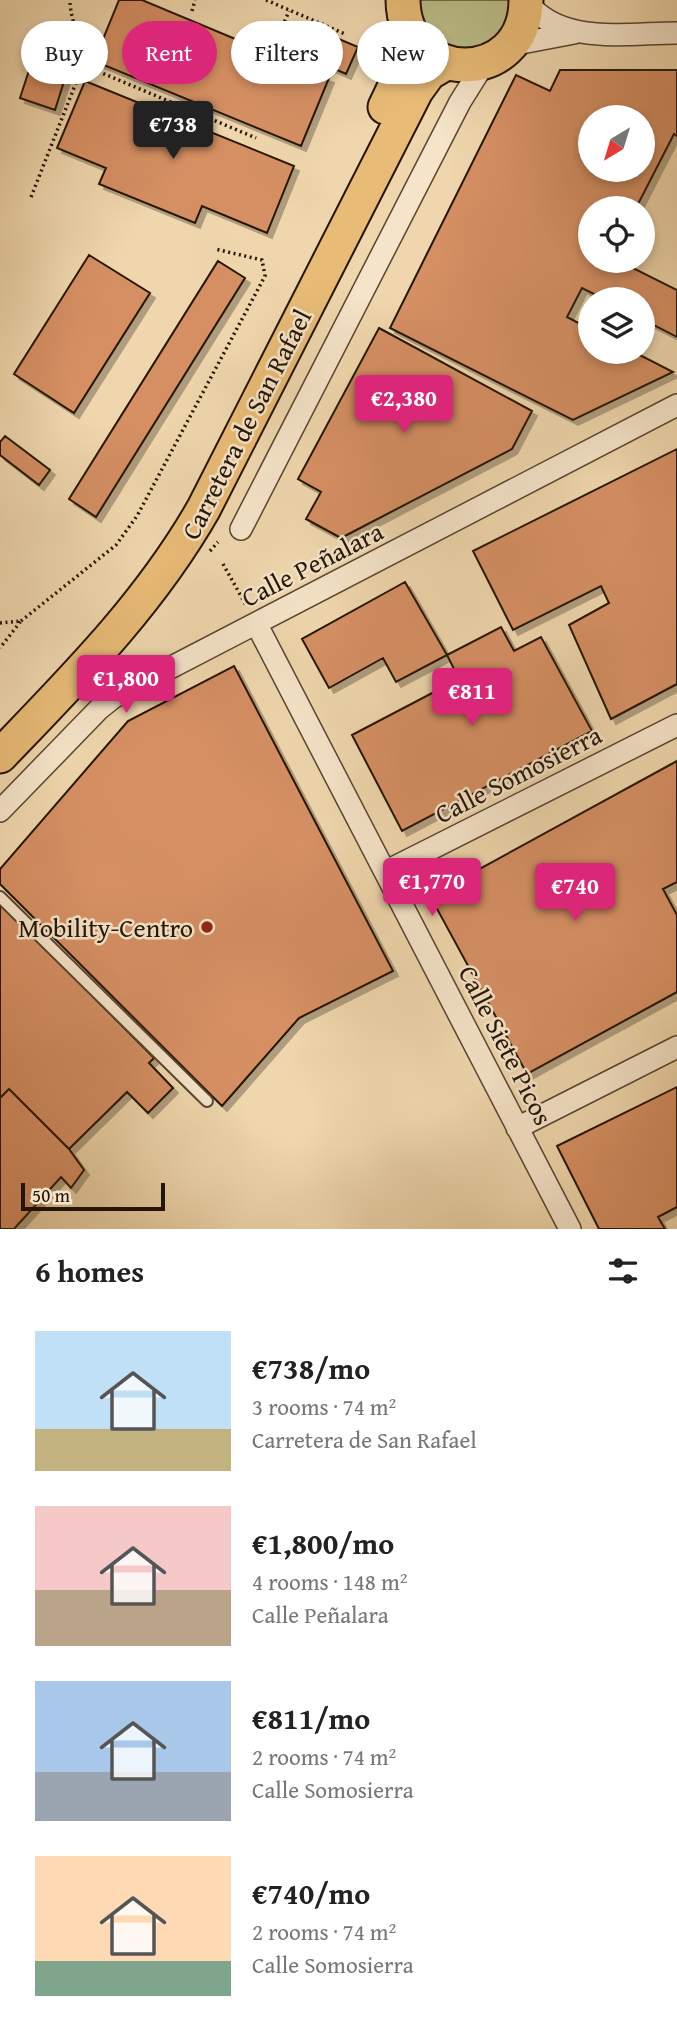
<!DOCTYPE html>
<html lang="en">
<head>
<meta charset="utf-8">
<style>
  body { margin:0; font-family:"Gentium Book Plus",serif; background:#f2f2f2; color:#222; height:100vh; display:flex; flex-direction:column; font-size:26px; white-space:nowrap }
  * { box-sizing:border-box; margin:0 }
  p { font-size:23px; color:#767676 }
  .icon { flex:none; width:38px; height:38px; fill:none; stroke:currentColor; stroke-width:2; stroke-linecap:round; stroke-linejoin:round }
  .map { position:relative; height:1229px; overflow:hidden }
  .panel { display:flex; flex-direction:column; background:#fff; flex:1 }
  .panel>* { flex:none }
  .guide { position:absolute; left:21px; top:21px; width:635px; height:63px; display:flex; gap:14px }
  .needle { width:46px; rotate:218deg }
  .fabs { position:absolute; left:578px; top:105px; display:grid; gap:14px }
  .fabs a { display:grid; place-items:center; width:77px; height:77px; border-radius:50%; background:#fff; box-shadow:0 4px 10px #0003; font-size:35px }
  .scale { position:absolute; left:21px; bottom:18px; width:144px; box-sizing:border-box; padding-left:7px; border:4px solid #251505; border-top:0; font-size:19px; line-height:24px; white-space:nowrap; color:#251505; -webkit-text-stroke:5px #f5e4c9; paint-order:stroke }
  .price { position:absolute; translate:-50% -60px; padding:0 16px; border-radius:7px; background:#db2777; color:#fff; font-size:23px; line-height:46px; filter:drop-shadow(0 2px 4px #0008) }
  .price::after { content:''; position:absolute; left:50%; top:42px; width:21px; height:16px; margin-left:-10px; background:inherit; clip-path:polygon(0 0,100% 0,50% 100%) }
  .price.current { background:#222; color:#fff }
  ul { padding:0; list-style:none }
  li { display:flex; align-items:center; gap:21px; height:175px; padding:0 35px }
  li span { display:grid; place-items:center; flex:none; width:196px; height:140px; border-radius:0px; color:#555 }
  li>.icon { margin-inline-start:auto }
  span .icon { width:84px; height:84px; fill:#fffc; stroke-width:1 }
  li b { font-size:30px }
  h2 { display:flex; justify-content:space-between; align-items:center; height:84px; padding:0 35px; font-size:30px }
  .chip { padding:0 24px; border-radius:32px; background:#fff; box-shadow:0 4px 10px #0003; font-size:24px; line-height:63px }
  .chip.current { background:#db2777; color:#fff }
  .map>svg:first-child { display:block }
  .green { fill:#bbbd88; stroke:#706946; stroke-width:2 }
  .building { fill:#d58f64; stroke:#251505; stroke-width:2; fill-rule:evenodd; filter:url(#shadow) }
  .lines { fill:none; stroke-linecap:round; stroke-linejoin:round }
  .lane-casing { stroke:#58452f; stroke-width:14 }
  .street-casing { stroke:#58452f; stroke-width:24 }
  .primary-casing { stroke:#251505; stroke-width:37 }
  .path { stroke:#251505; stroke-width:3.5; stroke-dasharray:2 3.5; stroke-linecap:butt }
  .lane { stroke:#f5e4c9; stroke-width:10 }
  .street { stroke:#f5e4c9; stroke-width:21 }
  .primary { stroke:#e8bb76; stroke-width:33 }
  .poi-dot { fill:#8f2418; stroke:#f5e4c9; stroke-width:2.5 }
  .labels { text-anchor:middle; dominant-baseline:central; stroke-width:5; stroke-linejoin:round; paint-order:stroke }
  .street-label { font-size:26px; fill:#251505; stroke:#f5e4c9 }
  .poi-label { font-size:26px; fill:#251505; stroke:#f5e4c9; text-anchor:end }
</style>
</head>
<body>
<div class="map">
<svg width="677" height="1229" viewBox="0 0 677 1229">
  <defs>
    <filter id="shadow"><feDropShadow dx="5" dy="5" stdDeviation="0" flood-color="#0004"/></filter>
  </defs>
  <rect width="100%" height="100%" fill="#efd6ac"/>
  <filter id="stains"><feTurbulence type="fractalNoise" baseFrequency=".00286" numOctaves="4"/><feColorMatrix values="0 0 0 0 .2 0 0 0 0 .09 0 0 0 0 .02 0 0 0 .5 -.17"/></filter>
  <radialGradient id="worn" r=".72"><stop offset=".6" stop-color="#630" stop-opacity="0"/><stop offset="1" stop-color="#630" stop-opacity=".3"/></radialGradient>
  <path class="green" d="M 414,0 L 514,0 L 514,12 L 485,51 L 436,47 Z"/>
  <path class="building" d="M 119,0 L 142,0 L 329,78 L 301,146 L 94,61 Z
    M 308,26 L 358,47 L 346,74 L 319,62 L 323,53 L 300,44 Z
    M 32,61 L 67,72 L 55,110 L 20,98 Z
    M 560,70 L 677,70 L 677,136 L 674,134 L 636,208 L 590,208 L 590,261 L 619,261 L 677,290 L 677,337 L 642,319 L 642,299 L 604,299 L 582,288 L 567,317 L 590,329 L 590,352 L 634,352 L 673,372 L 573,420 L 390,328 L 516,75 L 550,91 ZM 590,117 L 642,117 L 642,170 L 590,170 Z
    M 85,81 L 294,166 L 267,233 L 202,206 L 195,223 L 99,184 L 106,168 L 57,148 Z
    M 89,255 L 150,293 L 74,413 L 14,374 Z
    M 218,261 L 245,278 L 96,517 L 69,499 Z
    M 379,328 L 532,411 L 512,449 L 341,538 L 306,519 L 321,492 L 298,479 Z
    M 5,436 L 50,470 L 39,485 L 0,455 L 0,442 Z
    M 677,449 L 677,684 L 611,719 L 569,625 L 609,603 L 601,586 L 513,630 L 473,551 Z
    M 405,582 L 447,655 L 396,682 L 383,658 L 329,688 L 302,639 Z
    M 501,627 L 514,651 L 541,637 L 592,731 L 402,831 L 352,735 L 459,679 L 447,655 Z
    M 234,666 L 393,971 L 299,1018 L 222,1106 L 0,884 L 0,869 L 128,721 Z
    M 677,761 L 677,882 L 663,889 L 677,915 L 677,992 L 527,1074 L 430,896 Z
    M 0,903 L 154,1058 L 149,1063 L 173,1088 L 148,1113 L 127,1092 L 69,1149 L 9,1089 L 0,1098 Z
    M 677,1087 L 677,1207 L 658,1217 L 665,1229 L 599,1229 L 557,1146 Z
    M 9,1089 L 69,1149 L 84,1170 L 71,1188 L 61,1177 L 14,1229 L 0,1229 L 0,1098 Z"/>
  <g class="lines">
    <defs>
      <path id="lane" d="M 0,897 L 207,1101"/>
      <path id="street" d="M 526,1 C 560,46 626,33 677,33
        M 511,45 L 574,33
        M 241,529 L 460,102 L 485,62
        M 257,625 L 570,1229
        M 0,811 L 99,709 L 114,697 L 677,405
        M 385,872 L 677,725
        M 517,1128 L 677,1047"/>
      <path id="primary" d="M 403,0 C 404,86 526,87 526,0
        M 385,107 L 404,67 L 407,27
        M 0,756 C 75,678 150,603 204,508 L 416,91 L 429,73 L 446,63"/>
    </defs>
    <use href="#lane" class="lane-casing"/>
    <use href="#street" class="street-casing"/>
    <use href="#primary" class="primary-casing"/>
    <path class="path" d="M 266,0 L 345,34
      M 192,11 L 195,0
      M 274,47 L 289,11
      M 83,65 L 256,138
      M 31,197 L 83,65 C 84,43 70,23 70,0
      M 210,551 L 218,542
      M 223,564 L 246,605
      M 21,621 L 116,545 L 137,516 L 265,276 L 262,260 L 215,249
      M 0,623 L 21,621 L 0,648"/>
    <use href="#lane" class="lane"/>
    <use href="#street" class="street"/>
    <use href="#primary" class="primary"/>
  </g>
  <circle class="poi-dot" cx="207" cy="927" r="7"/>
  <g class="labels">
    <g class="street-label">
      <text transform="translate(246 424) rotate(-63)">Carretera de San Rafael</text>
      <text transform="translate(312 564) rotate(-27)">Calle Peñalara</text>
      <text transform="translate(518 774) rotate(-27)">Calle Somosierra</text>
      <text transform="translate(506 1045) rotate(63)">Calle Siete Picos</text>
    </g>
    <g class="poi-label">
      <text x="193" y="927">Mobility-Centro</text>
    </g>
  </g>
  <rect width="100%" height="100%" filter="url(#stains)"/>
  <rect width="100%" height="100%" fill="url(#worn)"/>
</svg>
<div class="fabs">
<a><svg class="needle" viewBox="-14 -14 28 28"><path d="M0-13l5 13h-10z" fill="#e53935"/><path d="M0 13l5-13h-10z" fill="#767676"/></svg></a>
<a><svg class="icon" aria-label="locate" viewBox="0 0 24 24"><circle cx="12" cy="12" r="6"/><path d="M12 2v4M12 18v4M2 12h4M18 12h4"/></svg></a>
<a><svg class="icon" aria-label="layers" viewBox="0 0 24 24"><path d="M12 4l9 5-9 5-9-5zM3 14l9 5 9-5"/></svg></a>
</div>
<div class="scale">50 m</div>
<b class="price current" style="left:173px;top:161px">€738</b>
<b class="price" style="left:404px;top:435px">€2,380</b>
<b class="price" style="left:126px;top:715px">€1,800</b>
<b class="price" style="left:472px;top:728px">€811</b>
<b class="price" style="left:432px;top:918px">€1,770</b>
<b class="price" style="left:575px;top:923px">€740</b>
<div class="guide">
<a class="chip">Buy</a>
<a class="chip current">Rent</a>
<a class="chip">Filters</a>
<a class="chip">New</a>
</div>
</div>
<section class="panel">
<h2>6 homes<svg class="icon" aria-label="filters" viewBox="0 0 24 24"><path d="M4 7h16M4 17h16"/><circle cx="9" cy="7" r="2"/><circle cx="15" cy="17" r="2"/></svg></h2>
<ul>
<li><span style="background:linear-gradient(#bfe0f5 70%,#c2b280 0)"><svg class="icon" aria-label="home" viewBox="0 0 24 24"><path d="M3 11l9-7 9 7M6 9v11h12V9"/></svg></span><div><b>€738/mo</b><p>3 rooms · 74 m²</p><p>Carretera de San Rafael</p></div></li>
<li><span style="background:linear-gradient(#f6c9c9 60%,#b9a48a 0)"><svg class="icon" aria-label="home" viewBox="0 0 24 24"><path d="M3 11l9-7 9 7M6 9v11h12V9"/></svg></span><div><b>€1,800/mo</b><p>4 rooms · 148 m²</p><p>Calle Peñalara</p></div></li>
<li><span style="background:linear-gradient(#a9c7e8 65%,#9aa5b1 0)"><svg class="icon" aria-label="home" viewBox="0 0 24 24"><path d="M3 11l9-7 9 7M6 9v11h12V9"/></svg></span><div><b>€811/mo</b><p>2 rooms · 74 m²</p><p>Calle Somosierra</p></div></li>
<li><span style="background:linear-gradient(#ffd9b3 75%,#7fa58c 0)"><svg class="icon" aria-label="home" viewBox="0 0 24 24"><path d="M3 11l9-7 9 7M6 9v11h12V9"/></svg></span><div><b>€740/mo</b><p>2 rooms · 74 m²</p><p>Calle Somosierra</p></div></li>
</ul>
</section>
</body>
</html>
